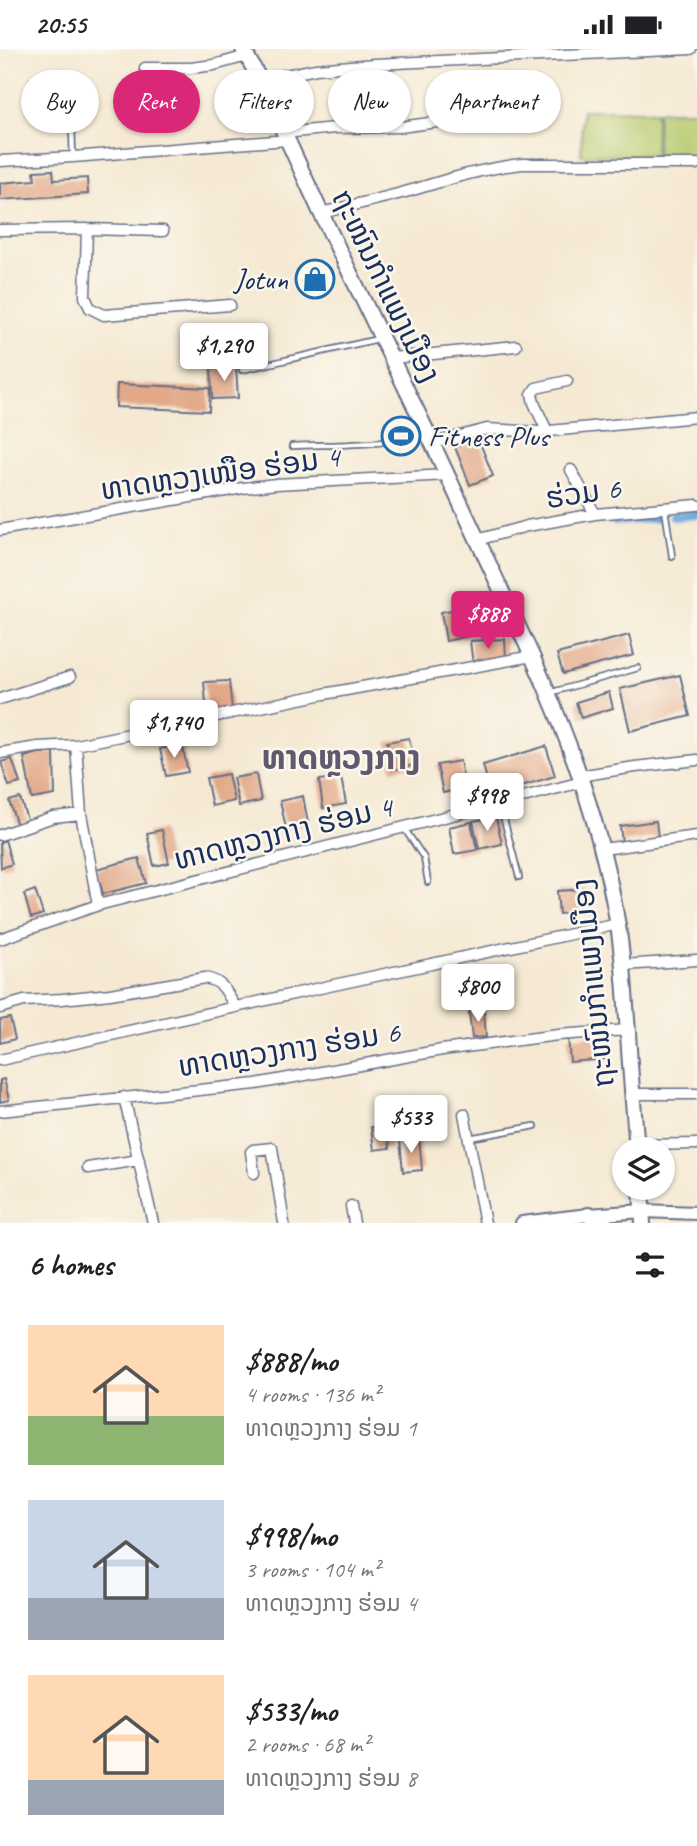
<!DOCTYPE html>
<html lang="en">
<head>
<meta charset="utf-8">
<style>
  body { margin:0; font-family:Caveat,"Noto Sans Lao",sans-serif; background:#f2f2f2; color:#202124; height:100vh; display:flex; flex-direction:column; font-size:26px; white-space:nowrap }
  * { box-sizing:border-box; margin:0 }
  p { font-size:23px; color:#757577 }
  .icon { flex:none; width:38px; height:38px; fill:none; stroke:currentColor; stroke-width:2; stroke-linecap:round; stroke-linejoin:round }
  .map { position:relative; height:1174px; overflow:hidden }
  .sheet { display:flex; flex-direction:column; background:#fff; flex:1 }
  .sheet>* { flex:none }
  .guide { position:absolute; left:21px; top:21px; width:656px; height:63px; display:flex; gap:14px }
  .controls { position:absolute; left:612px; top:1088px; display:grid; gap:14px }
  .controls a { display:grid; place-items:center; width:63px; height:63px; border-radius:50%; background:#fff; box-shadow:0 2px 5px #0004; font-size:35px }
  .price { position:absolute; translate:-50% -60px; padding:0 16px; border-radius:7px; background:#fff; color:#222; font-size:23px; line-height:46px; filter:drop-shadow(0 2px 4px #0008) }
  .price::after { content:''; position:absolute; left:50%; top:42px; width:21px; height:16px; margin-left:-10px; background:inherit; clip-path:polygon(0 0,100% 0,50% 100%) }
  .price.on { background:#db2777; color:#fff }
  ul { padding:0; list-style:none }
  li { display:flex; align-items:center; gap:21px; height:175px; padding:0 28px }
  li span { display:grid; place-items:center; flex:none; width:196px; height:140px; border-radius:0px; color:#555 }
  li>.icon { margin-inline-start:auto }
  span .icon { width:84px; height:84px; fill:#fffc; stroke-width:1 }
  li b { font-size:30px }
  h2 { display:flex; justify-content:space-between; align-items:center; height:84px; padding:0 28px; font-size:30px }
  .pill { padding:0 24px; border-radius:32px; background:#fff; box-shadow:0 2px 5px #0004; font-size:24px; line-height:63px }
  .pill.on { background:#db2777; color:#fff }
  .status { display:flex; justify-content:space-between; align-items:center; height:49px; padding:0 35px; background:#fff; direction:ltr }
  .status svg { height:19px; fill:currentColor }
  .map>svg:first-child { display:block }
  .green { fill:#b7cb6e; stroke:#697d66; stroke-width:2 }
  .lines { fill:none; stroke-linecap:round; stroke-linejoin:round }
  .canal { stroke:#67a9db; stroke-width:10 }
  .building { fill:#e2a888 }
  .lane-casing { stroke:#677087; stroke-width:8 }
  .street-casing { stroke:#677087; stroke-width:13 }
  .secondary-casing { stroke:#677087; stroke-width:16 }
  .primary-casing { stroke:#677087; stroke-width:18 }
  .lane { stroke:#fff; stroke-width:4.5 }
  .street { stroke:#fff; stroke-width:10 }
  .secondary { stroke:#fff; stroke-width:12 }
  .primary { stroke:#fff; stroke-width:14 }
  .labels { text-anchor:middle; dominant-baseline:central; stroke-width:5; stroke-linejoin:round; paint-order:stroke }
  .poi-label { font-size:30px; fill:#1b2f5e; stroke:#fbf7ec; text-anchor:end }
  .street-label { font-size:30px; fill:#1b2f5e; stroke:#fbf7ec }
  .quarter-label { font-size:33px; font-weight:bold; fill:#61596d; stroke:#fbf7ec }
</style>
</head>
<body>
<div class="status"><b>20:55</b><svg viewBox="0 0 49 12"><path d="M0 12V9h3v3zM5 12V6h3v6zM10 12V3h3v9zM15 12V0h3v12zM26 1h20v11H26zM47 4h2v5h-2z"/></svg></div>
<div class="map">
<svg width="697" height="1174" viewBox="0 0 697 1174">
  <rect width="100%" height="100%" fill="#fbf7ec"/>
  <filter id="ink" filterUnits="userSpaceOnUse"><feTurbulence type="fractalNoise" baseFrequency=".0143" numOctaves="2"/><feDisplacementMap in="SourceGraphic" scale="14" xChannelSelector="R" yChannelSelector="G"/><feConvolveMatrix kernelMatrix="1 2 1 2 8 2 1 2 1" color-interpolation-filters="sRGB"/></filter>
  <filter id="wash" filterUnits="userSpaceOnUse"><feTurbulence type="fractalNoise" baseFrequency=".00686" numOctaves="4" result="noise"/><feDisplacementMap in="SourceGraphic" scale="28" xChannelSelector="R" yChannelSelector="G"/><feGaussianBlur stdDeviation="1.57" result="paint"/><feColorMatrix in="noise" values="0 0 0 0 0 0 0 0 0 0 0 0 0 0 0 0 0 1.4 0 .05"/><feComposite in="paint" operator="in"/></filter>
  <g filter="url(#wash)">
    <rect width="100%" height="100%" fill="#f5e9d3"/>
    <path class="green" d="M 582,61 L 656,62 L 655,107 L 581,106 Z
      M 658,62 L 697,62 L 697,108 L 657,107 Z"/>
    <g class="lines">
      <path class="canal" d="M 674,467 L 697,465
        M 615,472 L 658,468"/>
    </g>
    <g id="blocks">
      <path class="building" d="M 53,121 L 54,131 L 87,129 L 88,145 L 0,151 L 0,134 L 35,131 L 34,122 Z
        M 236,317 L 238,349 L 212,350 L 211,318 Z
        M 117,335 L 210,339 L 209,362 L 116,358 Z
        M 478,389 L 493,427 L 470,436 L 455,398 Z
        M 481,555 L 486,583 L 446,592 L 441,563 Z
        M 629,586 L 634,606 L 563,625 L 557,605 Z
        M 505,590 L 506,610 L 473,616 L 470,592 Z
        M 680,626 L 690,667 L 630,682 L 620,640 Z
        M 229,632 L 232,660 L 207,664 L 204,633 Z
        M 609,643 L 613,659 L 581,669 L 576,653 Z
        M 409,689 L 415,716 L 392,721 L 387,693 Z
        M 182,695 L 188,723 L 166,727 L 160,700 Z
        M 546,697 L 555,727 L 491,746 L 483,716 Z
        M 39,704 L 54,704 L 55,746 L 32,750 L 24,708 Z
        M 12,710 L 20,734 L 9,737 L 1,713 Z
        M 460,712 L 465,739 L 443,744 L 437,716 Z
        M 228,725 L 234,752 L 212,757 L 206,729 Z
        M 256,725 L 261,752 L 239,757 L 233,729 Z
        M 341,728 L 346,755 L 323,759 L 319,731 Z
        M 303,747 L 308,774 L 286,779 L 280,752 Z
        M 20,749 L 28,773 L 17,776 L 9,752 Z
        M 496,768 L 502,795 L 479,800 L 473,772 Z
        M 656,772 L 658,788 L 622,793 L 620,777 Z
        M 471,773 L 477,801 L 454,805 L 449,778 Z
        M 162,781 L 169,814 L 154,817 L 147,784 Z
        M 5,791 L 12,815 L 1,819 L 0,793 Z
        M 139,809 L 146,834 L 103,845 L 96,820 Z
        M 585,840 L 587,862 L 559,865 L 557,842 Z
        M 35,841 L 43,865 L 31,869 L 24,845 Z
        M 484,962 L 486,988 L 472,989 L 469,963 Z
        M 10,969 L 15,990 L 0,994 L 0,971 Z
        M 604,986 L 606,1010 L 570,1013 L 568,988 Z
        M 4,1030 L 9,1051 L 0,1053 L 0,1031 Z
        M 387,1076 L 390,1099 L 374,1101 L 371,1078 Z
        M 419,1089 L 422,1121 L 403,1123 L 400,1091 Z"/>
    </g>
  </g>
  <g filter="url(#ink)">
    <use href="#blocks" fill-opacity="0" stroke="#677087" stroke-width="2"/>
    <g class="lines">
      <defs>
        <path id="lane" d="M 32,33 C 47,36 64,37 71,52 L 73,107
          M 242,321 L 378,290
          M 292,397 C 332,395 389,397 426,385
          M 665,460 L 672,507
          M 549,644 L 638,619
          M 500,755 L 519,828
          M 404,779 L 424,809 L 428,833
          M 469,1089 L 535,1077"/>
        <path id="street" d="M 145,19 L 191,19 L 214,16 L 247,7
          M 260,31 L 316,20 L 375,15 L 691,0
          M 284,84 L 335,79 L 400,78 L 497,65
          M 0,112 L 73,108 L 287,91
          M 321,164 C 353,156 385,149 416,140 C 452,129 485,119 522,115 L 697,115
          M 87,180 L 85,248 L 90,259 L 104,266 L 230,256
          M 0,181 L 87,180 L 163,182
          M 392,309 L 516,297
          M 547,382 L 534,354 L 532,345 L 536,339 L 567,332
          M 433,394 L 487,380 L 539,383 L 697,368
          M 571,421 L 595,465
          M 0,481 L 243,439 L 276,435 L 448,426
          M 477,491 L 527,477 L 595,465 L 697,456
          M 0,650 L 70,628
          M 76,696 L 81,765 L 98,856
          M 0,704 L 38,698 L 76,696 L 324,645 L 532,607
          M 579,727 L 635,718 L 697,711
          M 0,786 L 53,768 L 81,765
          M 603,800 L 697,787
          M 0,890 L 98,856 L 582,733
          M 624,916 L 697,911
          M 0,959 L 24,952 L 62,950 L 110,945 L 205,929 C 224,933 226,942 235,958
          M 0,1011 L 329,937 L 618,875
          M 632,1045 L 697,1045
          M 124,1048 L 153,1174
          M 0,1062 L 256,1035 L 442,1001 L 558,986 L 628,981
          M 464,1065 L 485,1174
          M 637,1096 L 697,1095
          M 88,1119 L 139,1111
          M 254,1124 L 251,1103 L 253,1101 L 272,1099 L 284,1174
          M 351,1157 L 354,1174"/>
        <path id="secondary" d="M 522,1174 L 588,1166 L 643,1162 L 697,1164"/>
        <path id="primary" d="M 243,0 L 260,31 L 321,164 L 428,385 L 532,607 C 571,693 603,784 618,877 C 624,912 625,948 628,983 C 630,1023 634,1062 637,1101
          M 641,1139 L 643,1174
          M 588,1166 L 605,1174"/>
      </defs>
      <use href="#lane" class="lane-casing"/>
      <use href="#street" class="street-casing"/>
      <use href="#secondary" class="secondary-casing"/>
      <use href="#primary" class="primary-casing"/>
      <use href="#lane" class="lane"/>
      <use href="#street" class="street"/>
      <use href="#secondary" class="secondary"/>
      <use href="#primary" class="primary"/>
    </g>
  </g>
  <defs>
    <symbol id="shop-ring" viewBox="-11 -11 22 22"><circle r="9.5" fill="#fbf7ec" stroke="#1f6fb2" stroke-width="1.5"/><path d="M-5-2.5h2.3a2.7 3.5 0 0 1 5.4 0H5L5.5 6h-11ZM-1.5-2.5h3a1.5 2.3 0 0 0-3 0Z" fill="#1f6fb2"/></symbol>
    <symbol id="stadium-ring" viewBox="-11 -11 22 22"><circle r="9.5" fill="#fbf7ec" stroke="#1f6fb2" stroke-width="1.5"/><path d="M0-5a6.5 5 0 1 0 0 10a6.5 5 0 1 0 0-10ZM-3.5-1.8h7v3.6h-7Z" fill="#1f6fb2"/></symbol>
  </defs>
  <g fill-rule="evenodd">
    <use href="#shop-ring" x="293" y="208" width="44" height="44"/>
    <use href="#stadium-ring" x="379" y="365" width="44" height="44"/>
  </g>
  <g class="labels">
    <g class="poi-label">
      <text x="288" y="230">Jotun</text>
      <text x="428" y="387" text-anchor="start">Fitness Plus</text>
    </g>
    <g class="street-label">
      <text transform="translate(386 237) rotate(64)">ຖະໜົນກຳແພງເມືອງ</text>
      <text transform="translate(220 424) rotate(-8)">ທາດຫຼວງເໜືອ ຮ່ອມ 4</text>
      <text transform="translate(583 444) rotate(-8)">ຮ່ວມ 6</text>
      <text transform="translate(283 784) rotate(-14)">ທາດຫຼວງກາງ ຮ່ອມ 4</text>
      <text transform="translate(593 934) rotate(-96)">ຖະໜົນກຳແພງເມືອງ</text>
      <text transform="translate(289 1000) rotate(-9)">ທາດຫຼວງກາງ ຮ່ອມ 6</text>
    </g>
    <g class="quarter-label">
      <text x="341" y="709">ທາດຫຼວງກາງ</text>
    </g>
  </g>
</svg>
<div class="controls">
<a><svg class="icon" aria-label="layers" viewBox="0 0 24 24"><path d="M12 4l9 5-9 5-9-5zM3 14l9 5 9-5"/></svg></a>
</div>
<b class="price" style="left:224px;top:334px">$1,290</b>
<b class="price on" style="left:488px;top:602px">$888</b>
<b class="price" style="left:174px;top:711px">$1,740</b>
<b class="price" style="left:487px;top:784px">$998</b>
<b class="price" style="left:478px;top:975px">$800</b>
<b class="price" style="left:411px;top:1106px">$533</b>
<div class="guide">
<a class="pill">Buy</a>
<a class="pill on">Rent</a>
<a class="pill">Filters</a>
<a class="pill">New</a>
<a class="pill">Apartment</a>
</div>
</div>
<section class="sheet">
<h2>6 homes<svg class="icon" aria-label="filters" viewBox="0 0 24 24"><path d="M4 7h16M4 17h16"/><circle cx="9" cy="7" r="2"/><circle cx="15" cy="17" r="2"/></svg></h2>
<ul>
<li><span style="background:linear-gradient(#ffd9b3 65%,#8fb573 0)"><svg class="icon" aria-label="home" viewBox="0 0 24 24"><path d="M3 11l9-7 9 7M6 9v11h12V9"/></svg></span><div><b>$888/mo</b><p>4 rooms · 136 m²</p><p>ທາດຫຼວງກາງ ຮ່ອມ 1</p></div></li>
<li><span style="background:linear-gradient(#c9d6e8 70%,#9aa5b1 0)"><svg class="icon" aria-label="home" viewBox="0 0 24 24"><path d="M3 11l9-7 9 7M6 9v11h12V9"/></svg></span><div><b>$998/mo</b><p>3 rooms · 104 m²</p><p>ທາດຫຼວງກາງ ຮ່ອມ 4</p></div></li>
<li><span style="background:linear-gradient(#ffd9b3 75%,#9aa5b1 0)"><svg class="icon" aria-label="home" viewBox="0 0 24 24"><path d="M3 11l9-7 9 7M6 9v11h12V9"/></svg></span><div><b>$533/mo</b><p>2 rooms · 68 m²</p><p>ທາດຫຼວງກາງ ຮ່ອມ 8</p></div></li>
</ul>
</section>
</body>
</html>
